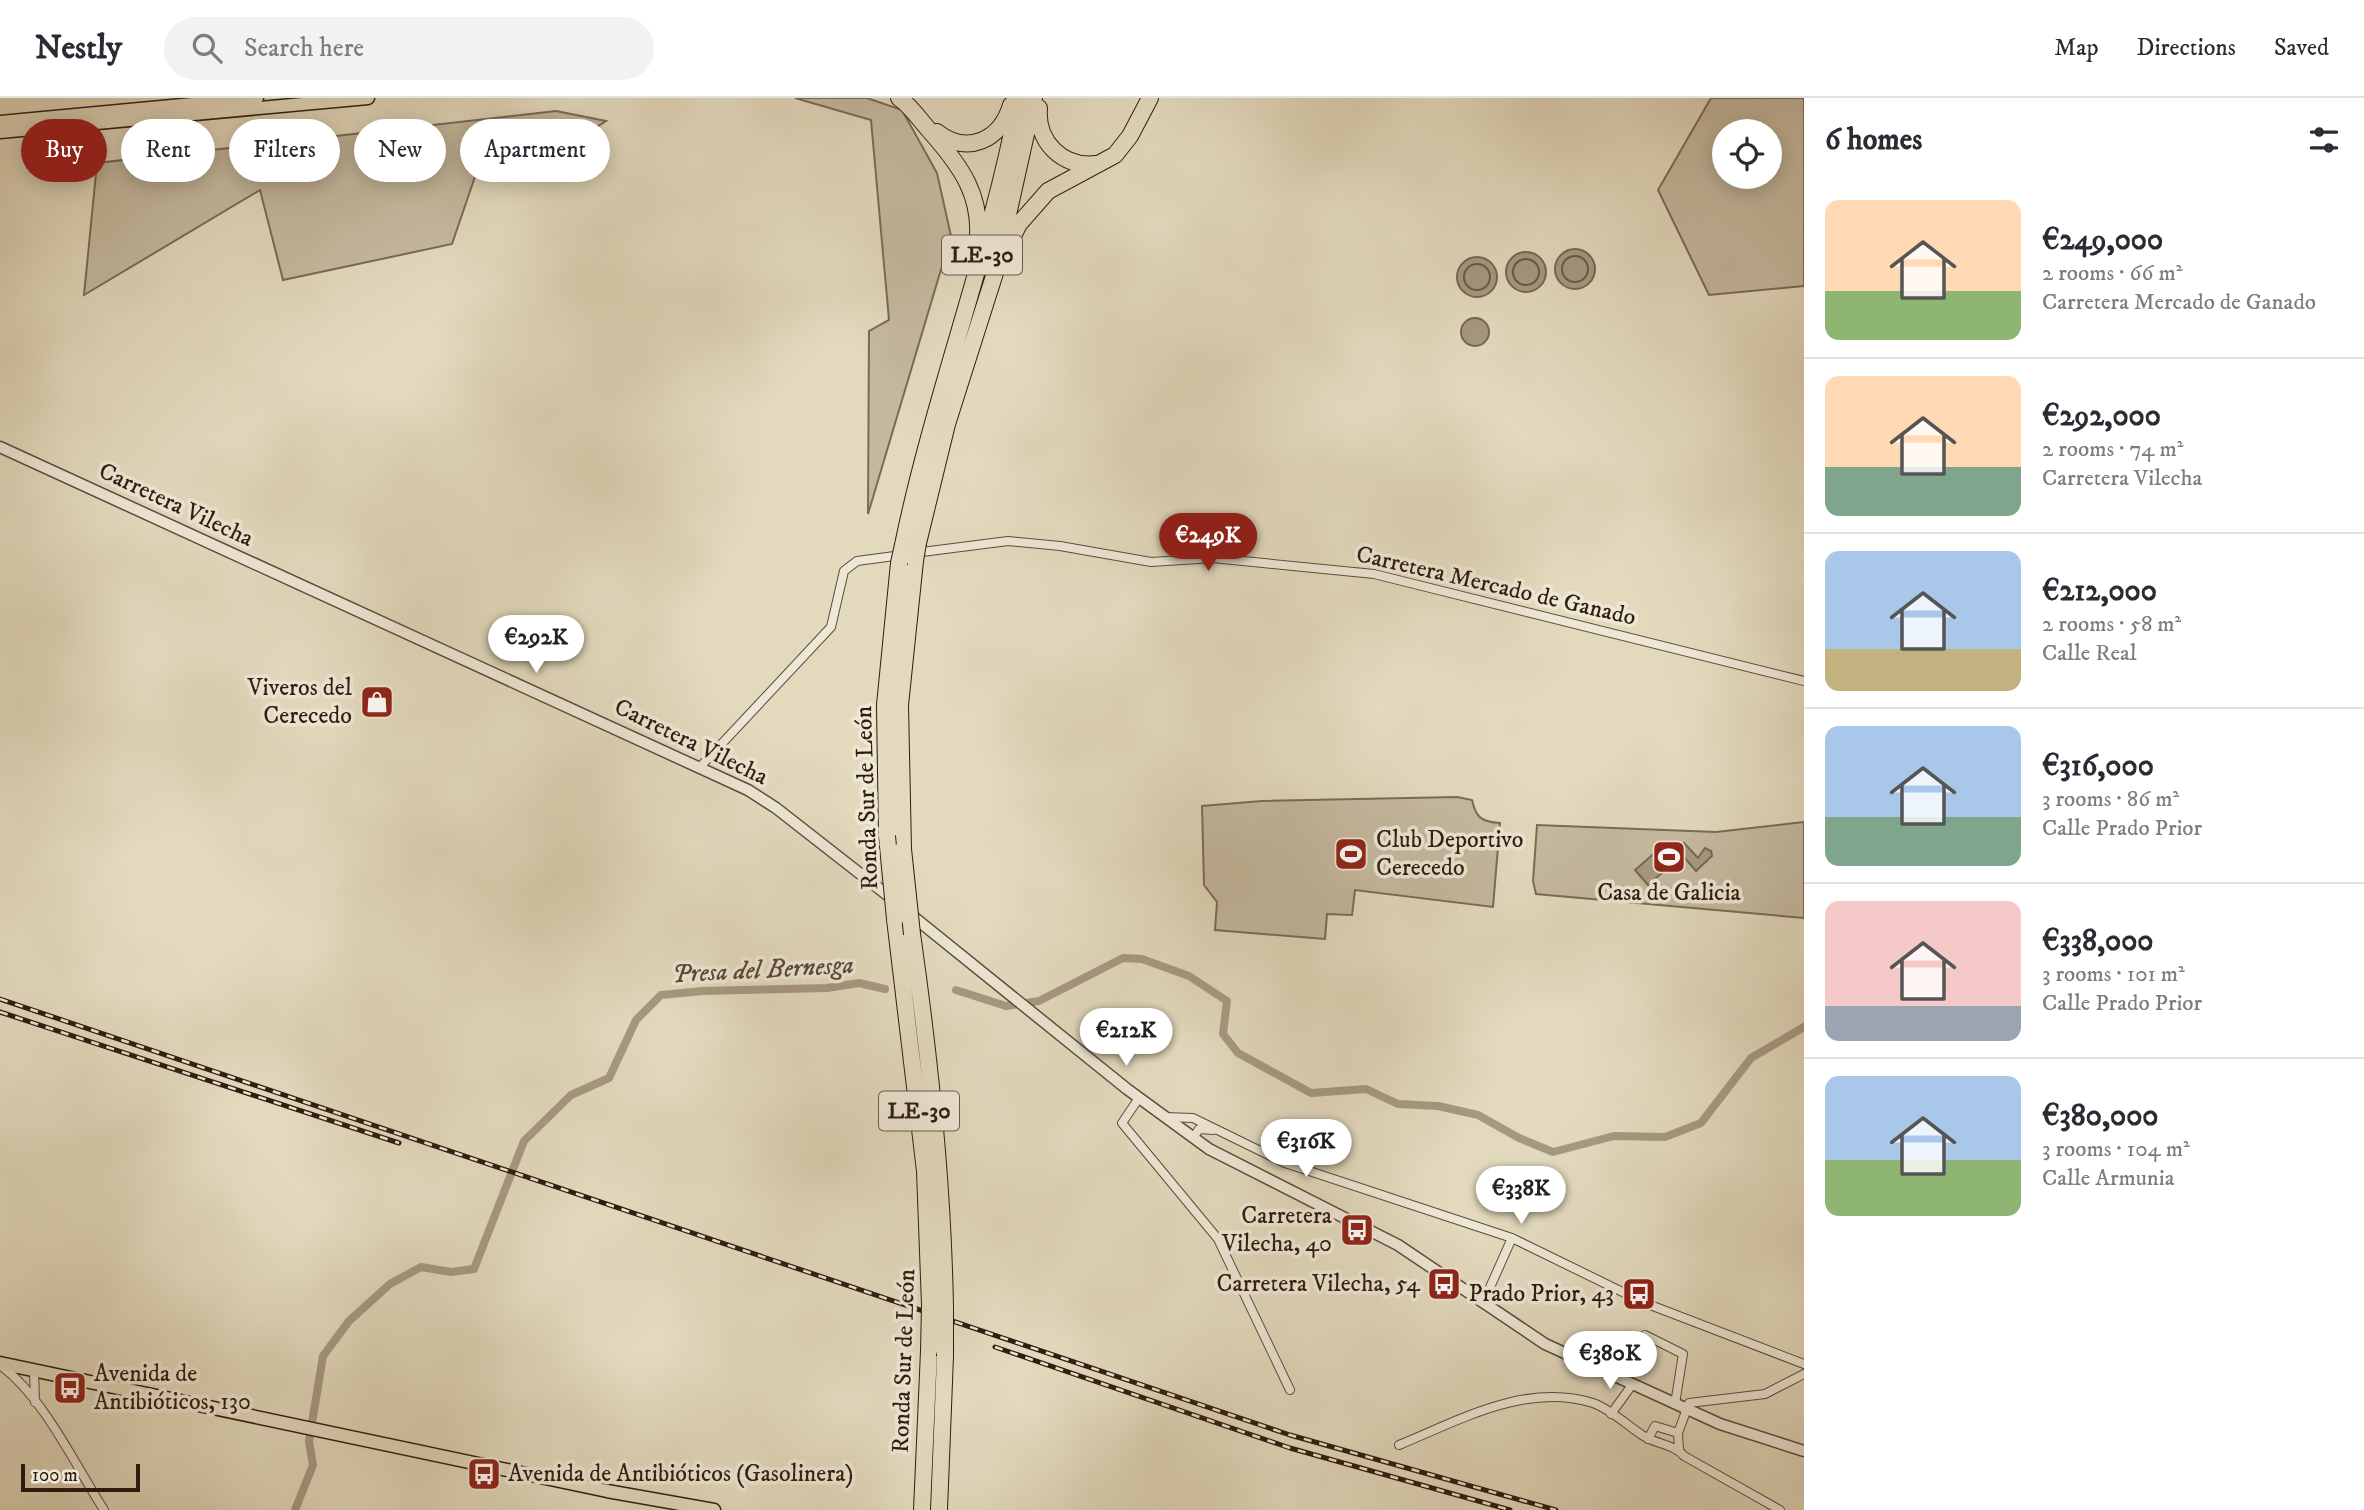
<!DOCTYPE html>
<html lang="en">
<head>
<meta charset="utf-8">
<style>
  body { margin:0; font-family:"IM FELL DW Pica",serif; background:#f2f2f3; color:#2b2b33; height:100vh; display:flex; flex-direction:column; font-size:26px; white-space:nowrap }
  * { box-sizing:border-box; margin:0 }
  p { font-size:23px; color:#7c7c81 }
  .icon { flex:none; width:38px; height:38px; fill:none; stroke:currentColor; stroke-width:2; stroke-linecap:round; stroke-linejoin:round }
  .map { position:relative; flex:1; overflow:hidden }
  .drawer { display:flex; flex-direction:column; background:#fff; width:560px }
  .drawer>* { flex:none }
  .banner { position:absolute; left:21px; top:21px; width:665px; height:63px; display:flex; gap:14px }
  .tools { position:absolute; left:1712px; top:21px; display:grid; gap:14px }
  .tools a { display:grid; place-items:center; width:70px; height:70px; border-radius:50%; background:#fff; box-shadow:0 4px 18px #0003; font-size:35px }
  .scale { position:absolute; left:21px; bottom:18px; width:119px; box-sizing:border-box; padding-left:7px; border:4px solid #301c0f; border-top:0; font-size:19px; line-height:24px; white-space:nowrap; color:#301c0f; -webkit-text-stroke:5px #ede7d5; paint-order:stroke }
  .price { position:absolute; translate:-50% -60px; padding:0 16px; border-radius:24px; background:#fff; color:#222; font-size:23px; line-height:46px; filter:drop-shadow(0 2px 4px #0008) }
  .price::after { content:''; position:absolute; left:50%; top:42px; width:21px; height:16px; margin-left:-10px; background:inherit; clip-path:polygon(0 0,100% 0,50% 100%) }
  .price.selected { background:#8f2418; color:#fff }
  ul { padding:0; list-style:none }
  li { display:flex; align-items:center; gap:21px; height:175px; padding:0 21px }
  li+li { border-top:2px solid #e1e1e2 }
  li span { display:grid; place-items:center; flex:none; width:196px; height:140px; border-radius:14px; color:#555 }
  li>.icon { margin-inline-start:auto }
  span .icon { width:84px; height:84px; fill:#fffc; stroke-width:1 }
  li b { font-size:30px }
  h2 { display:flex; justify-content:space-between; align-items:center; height:84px; padding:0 21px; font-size:30px }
  .pill { padding:0 24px; border-radius:32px; background:#fff; box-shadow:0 4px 18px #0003; font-size:24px; line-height:63px }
  .pill.selected { background:#8f2418; color:#fff }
  header { display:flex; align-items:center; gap:42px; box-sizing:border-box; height:98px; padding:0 35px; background:#fff; border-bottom:2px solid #e1e1e2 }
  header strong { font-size:33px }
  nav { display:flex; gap:38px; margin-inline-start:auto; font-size:24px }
  .search { width:490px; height:63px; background:#f2f2f3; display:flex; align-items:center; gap:18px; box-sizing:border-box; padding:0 24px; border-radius:38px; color:#7c7c81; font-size:26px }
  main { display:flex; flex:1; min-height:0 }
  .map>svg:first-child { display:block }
  .green { fill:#c5baa0; stroke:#7a6b58; stroke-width:2; fill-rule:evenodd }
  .water { fill:#a69982; stroke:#776754; stroke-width:2 }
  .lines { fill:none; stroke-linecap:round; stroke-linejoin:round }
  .shore { stroke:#6b5a48; stroke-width:2 }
  .canal { stroke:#a69982; stroke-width:8 }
  .minor-casing { stroke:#5d4c3b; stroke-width:10 }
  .tertiary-casing { stroke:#5d4c3b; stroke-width:13 }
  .primary-casing { stroke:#301c0f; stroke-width:15 }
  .motorway-casing { stroke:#301c0f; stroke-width:18 }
  .minor { stroke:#ede7d5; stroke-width:8 }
  .tertiary { stroke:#ede7d5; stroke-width:10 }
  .primary { stroke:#e3dabe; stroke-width:12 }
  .motorway { stroke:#e3dabe; stroke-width:16 }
  .rail-casing { stroke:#301c0f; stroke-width:5 }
  .rail { stroke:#ede7d5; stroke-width:2.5; stroke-dasharray:8; stroke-linecap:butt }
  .motorway-bridge-casing { stroke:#301c0f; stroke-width:18; stroke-linecap:butt }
  .motorway-bridge { stroke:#e3dabe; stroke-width:16 }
  .labels { text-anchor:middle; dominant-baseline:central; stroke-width:7; stroke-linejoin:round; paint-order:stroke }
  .shield { fill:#ede7d5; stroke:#69594a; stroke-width:2 }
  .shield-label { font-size:23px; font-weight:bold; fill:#301c0f }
  .street-label { font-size:24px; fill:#301c0f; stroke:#ede7d5 }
  .poi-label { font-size:24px; fill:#301c0f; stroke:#ede7d5; text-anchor:end }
  .water-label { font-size:26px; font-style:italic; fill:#594837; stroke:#ede7d5 }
</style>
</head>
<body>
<header>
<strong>Nestly</strong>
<div class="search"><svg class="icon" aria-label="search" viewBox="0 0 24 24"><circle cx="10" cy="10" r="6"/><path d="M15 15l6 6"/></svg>Search here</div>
<nav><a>Map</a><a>Directions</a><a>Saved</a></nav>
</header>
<main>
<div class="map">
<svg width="1804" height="1412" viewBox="0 0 1804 1412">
  <rect width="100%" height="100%" fill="#e3dabe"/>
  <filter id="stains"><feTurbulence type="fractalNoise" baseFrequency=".00286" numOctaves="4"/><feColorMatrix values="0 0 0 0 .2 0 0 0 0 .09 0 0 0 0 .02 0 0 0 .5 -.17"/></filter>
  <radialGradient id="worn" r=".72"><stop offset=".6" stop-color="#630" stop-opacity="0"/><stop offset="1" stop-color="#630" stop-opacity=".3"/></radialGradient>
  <path class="green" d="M 795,0 L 867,0 L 902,12 L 937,75 L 951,138 L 868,416 L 869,233 L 889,222 L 871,22 Z
    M 1711,0 L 1804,0 L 1804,188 L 1709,197 L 1658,92 ZM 1724,33 L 1769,33 L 1769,79 L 1724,79 Z
    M 556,13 L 606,23 L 558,54 L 479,67 L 452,146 L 283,182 L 260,92 L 84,197 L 97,65 Z
    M 1457,699 L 1472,702 C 1476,720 1482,724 1500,725 L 1493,809 L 1355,792 L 1352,817 L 1327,816 L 1325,841 L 1215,832 L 1217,804 L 1204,787 L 1202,708 L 1262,703 Z
    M 1804,724 L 1804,820 L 1536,796 L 1533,783 L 1537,727 L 1716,734 Z"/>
  <path class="water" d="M1555 171a20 20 0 1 1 40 0a20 20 0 1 1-40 0Z
    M1506 174a20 20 0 1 1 40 0a20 20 0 1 1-40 0Z
    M1457 179a20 20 0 1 1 40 0a20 20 0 1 1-40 0Z
    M1461 234a14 14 0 1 1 28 0a14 14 0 1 1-28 0Z
    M 1684,745 L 1698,760 L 1705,750 L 1711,753 L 1712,758 L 1696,773 L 1677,751 Z
    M 1665,746 L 1678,761 L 1648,787 L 1635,772 Z"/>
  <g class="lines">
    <path class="shore" d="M1562 171a13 13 0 1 1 26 0a13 13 0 1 1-26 0Z
      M1513 174a13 13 0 1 1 26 0a13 13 0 1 1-26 0Z
      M1464 179a13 13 0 1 1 26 0a13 13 0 1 1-26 0Z"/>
    <path class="canal" d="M 956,892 L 1006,908 L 1039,903 L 1123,860 L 1142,861 L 1189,878 L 1227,903 L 1223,936 L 1238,955 L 1311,995 L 1366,991 L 1398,1006 L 1438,1008 L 1478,1017 L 1519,1040 L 1553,1054 L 1614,1038 L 1665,1039 L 1701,1025 L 1751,960 L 1804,929
      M 295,1412 L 313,1367 L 309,1343 L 323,1258 L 349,1223 L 390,1186 L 421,1169 L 451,1174 L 474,1171 L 524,1043 L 571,997 L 609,980 L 636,922 L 661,897 L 703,893 L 827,890 L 859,885 L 885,891"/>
    <defs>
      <path id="minor" d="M 914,455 L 1008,443 L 1060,448 L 1151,464 L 1213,460 L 1374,476 L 1804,583
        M 700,669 L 831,529 L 844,473 L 857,463 L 902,457
        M 1139,1000 L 1122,1025 L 1218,1141 L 1290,1292
        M 1164,1019 L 1193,1020 L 1285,1065 L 1512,1140 L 1645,1205 L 1804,1266
        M 1193,1040 L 1199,1031 L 1213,1032
        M 1483,1205 L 1512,1140
        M 1645,1237 L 1683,1256 L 1675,1306
        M 0,1267 C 43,1298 75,1367 104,1412
        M 34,1272 L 35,1304
        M 1611,1316 L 1632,1287
        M 1648,1341 L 1655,1328 L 1678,1335
        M 1399,1347 C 1460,1322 1526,1284 1593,1305 C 1610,1311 1627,1327 1642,1337 C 1655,1346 1674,1346 1684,1358 L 1780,1412
        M 1679,1352 L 1678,1335 L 1689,1305 L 1765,1296 L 1804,1276"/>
      <path id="tertiary" d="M 0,349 L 748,692 L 776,710 L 895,803
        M 910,816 L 1127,991 L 1209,1051 L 1398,1147 L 1545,1246 L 1720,1326 L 1804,1353"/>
      <path id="primary" d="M 0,24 L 257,0
        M 0,34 L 368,0
        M 0,1265 L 607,1393 L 714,1412"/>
      <path id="motorway" d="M 899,0 C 911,8 919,21 929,32 C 961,68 984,99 977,149
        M 1039,10 C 1036,43 1062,70 1096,66
        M 937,34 C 967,58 1001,42 1011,7
        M 1008,148 L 1019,126 L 1048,93 L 1115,57 L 1130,38 L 1150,0
        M 918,445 L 947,326 L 995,175 L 1034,0
        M 903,447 C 934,296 991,152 1019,0
        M 887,738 L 885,607 L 899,465
        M 903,751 L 900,607 L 915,463
        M 895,821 L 925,1073 L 930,1207
        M 912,836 C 930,961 943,1085 945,1211
        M 922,1412 L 929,1253
        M 939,1412 L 945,1258"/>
    </defs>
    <use href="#minor" class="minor-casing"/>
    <use href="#tertiary" class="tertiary-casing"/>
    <use href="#primary" class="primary-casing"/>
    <use href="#motorway" class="motorway-casing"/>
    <use href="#minor" class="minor"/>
    <use href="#tertiary" class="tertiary"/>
    <use href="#primary" class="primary"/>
    <use href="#motorway" class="motorway"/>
    <defs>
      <path id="rail" d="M 0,901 L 1290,1337 L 1556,1412
        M 0,914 L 399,1045
        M 995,1249 L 1290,1350 L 1510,1412"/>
    </defs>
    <use href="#rail" class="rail-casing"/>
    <use href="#rail" class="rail"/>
    <defs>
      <path id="motorway-bridge" d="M 915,463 L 918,445
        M 899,465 L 903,447
        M 887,738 L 895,821
        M 903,751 L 912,836
        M 945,1211 L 945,1258
        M 929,1253 L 930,1207"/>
    </defs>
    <use href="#motorway-bridge" class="motorway-bridge-casing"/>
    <use href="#motorway-bridge" class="motorway-bridge"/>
  </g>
  <defs>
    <symbol id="shop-square" viewBox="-11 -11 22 22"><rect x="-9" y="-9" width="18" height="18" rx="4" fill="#8f2418" stroke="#ede7d5"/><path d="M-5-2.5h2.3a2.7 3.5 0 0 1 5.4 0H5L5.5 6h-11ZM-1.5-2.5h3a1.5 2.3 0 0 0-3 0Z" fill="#fff"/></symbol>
    <symbol id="stadium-square" viewBox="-11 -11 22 22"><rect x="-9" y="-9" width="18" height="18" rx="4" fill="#8f2418" stroke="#ede7d5"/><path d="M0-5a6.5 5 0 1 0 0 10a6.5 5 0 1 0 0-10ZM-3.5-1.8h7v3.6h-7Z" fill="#fff"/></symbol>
    <symbol id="bus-square" viewBox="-11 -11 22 22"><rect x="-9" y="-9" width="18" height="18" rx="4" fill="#8f2418" stroke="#ede7d5"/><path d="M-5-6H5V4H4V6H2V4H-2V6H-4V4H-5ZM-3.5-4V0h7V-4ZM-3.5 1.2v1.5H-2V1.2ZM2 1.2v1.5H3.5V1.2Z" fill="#fff"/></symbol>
  </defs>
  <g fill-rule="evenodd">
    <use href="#shop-square" x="358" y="585" width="38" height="38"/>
    <use href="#stadium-square" x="1332" y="737" width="38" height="38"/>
    <use href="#stadium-square" x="1650" y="740" width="38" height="38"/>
    <use href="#bus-square" x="1338" y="1113" width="38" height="38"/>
    <use href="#bus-square" x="1425" y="1167" width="38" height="38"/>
    <use href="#bus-square" x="1620" y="1177" width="38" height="38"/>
    <use href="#bus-square" x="51" y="1271" width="38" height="38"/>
    <use href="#bus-square" x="465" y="1357" width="38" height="38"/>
  </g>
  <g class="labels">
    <g class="shield">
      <rect x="942" y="137.5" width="80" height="39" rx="5"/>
      <rect x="879" y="993.5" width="80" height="39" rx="5"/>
    </g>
    <g class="shield-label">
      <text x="982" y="157">LE-30</text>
      <text x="919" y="1013">LE-30</text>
    </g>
    <g class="street-label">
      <text transform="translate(176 407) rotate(25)">Carretera Vilecha</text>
      <text transform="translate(1496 488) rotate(13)">Carretera Mercado de Ganado</text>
      <text transform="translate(691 644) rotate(26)">Carretera Vilecha</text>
      <text transform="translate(867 700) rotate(-92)">Ronda Sur de León</text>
      <text transform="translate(904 1263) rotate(-88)">Ronda Sur de León</text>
    </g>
    <g class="poi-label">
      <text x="352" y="590">Viveros del<tspan x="352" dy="28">Cerecedo</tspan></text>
      <text x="1376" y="742" text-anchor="start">Club Deportivo<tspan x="1376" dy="28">Cerecedo</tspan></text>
      <text x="1669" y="795" text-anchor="middle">Casa de Galicia</text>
      <text x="1332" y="1118">Carretera<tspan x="1332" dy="28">Vilecha, 40</tspan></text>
      <text x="1420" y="1186">Carretera Vilecha, 54</text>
      <text x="1614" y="1196">Prado Prior, 43</text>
      <text x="94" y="1276" text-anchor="start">Avenida de<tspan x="94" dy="28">Antibióticos, 130</tspan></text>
      <text x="508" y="1376" text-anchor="start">Avenida de Antibióticos (Gasolinera)</text>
    </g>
    <g class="water-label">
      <text transform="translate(763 872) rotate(-3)">Presa del Bernesga</text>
    </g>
  </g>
  <rect width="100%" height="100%" filter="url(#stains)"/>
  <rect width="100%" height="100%" fill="url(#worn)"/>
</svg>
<div class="tools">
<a><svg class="icon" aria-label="locate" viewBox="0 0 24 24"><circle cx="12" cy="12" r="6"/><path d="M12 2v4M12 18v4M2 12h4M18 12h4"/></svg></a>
</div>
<div class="scale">100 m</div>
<b class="price selected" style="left:1208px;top:475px">€249K</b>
<b class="price" style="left:536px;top:577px">€292K</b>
<b class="price" style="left:1126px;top:970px">€212K</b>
<b class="price" style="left:1306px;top:1081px">€316K</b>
<b class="price" style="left:1521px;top:1128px">€338K</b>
<b class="price" style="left:1610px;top:1293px">€380K</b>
<div class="banner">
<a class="pill selected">Buy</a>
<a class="pill">Rent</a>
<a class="pill">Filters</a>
<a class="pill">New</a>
<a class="pill">Apartment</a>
</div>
</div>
<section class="drawer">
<h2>6 homes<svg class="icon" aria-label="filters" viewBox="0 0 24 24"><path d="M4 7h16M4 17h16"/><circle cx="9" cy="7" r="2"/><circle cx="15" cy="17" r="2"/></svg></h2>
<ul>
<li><span style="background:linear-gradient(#ffd9b3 65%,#8fb573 0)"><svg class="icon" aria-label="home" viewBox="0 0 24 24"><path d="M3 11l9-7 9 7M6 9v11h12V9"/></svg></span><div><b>€249,000</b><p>2 rooms · 66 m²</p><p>Carretera Mercado de Ganado</p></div></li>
<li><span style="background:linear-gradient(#ffd9b3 65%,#7fa58c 0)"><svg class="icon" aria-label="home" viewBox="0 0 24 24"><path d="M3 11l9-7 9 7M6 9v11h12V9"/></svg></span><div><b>€292,000</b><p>2 rooms · 74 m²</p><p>Carretera Vilecha</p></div></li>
<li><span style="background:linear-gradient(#a9c7e8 70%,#c2b280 0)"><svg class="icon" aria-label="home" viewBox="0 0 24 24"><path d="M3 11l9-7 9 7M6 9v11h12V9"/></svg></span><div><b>€212,000</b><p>2 rooms · 58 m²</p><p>Calle Real</p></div></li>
<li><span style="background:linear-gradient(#a9c7e8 65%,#7fa58c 0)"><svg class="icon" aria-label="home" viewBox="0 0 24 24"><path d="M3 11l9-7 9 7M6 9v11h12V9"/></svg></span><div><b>€316,000</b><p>3 rooms · 86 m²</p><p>Calle Prado Prior</p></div></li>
<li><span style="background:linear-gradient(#f6c9c9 75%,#9aa5b1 0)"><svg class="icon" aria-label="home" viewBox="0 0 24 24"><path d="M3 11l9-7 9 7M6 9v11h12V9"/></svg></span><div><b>€338,000</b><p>3 rooms · 101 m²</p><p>Calle Prado Prior</p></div></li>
<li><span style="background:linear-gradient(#a9c7e8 60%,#8fb573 0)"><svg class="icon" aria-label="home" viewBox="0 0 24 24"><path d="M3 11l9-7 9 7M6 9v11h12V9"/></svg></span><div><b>€380,000</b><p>3 rooms · 104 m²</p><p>Calle Armunia</p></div></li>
</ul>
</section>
</main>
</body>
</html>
